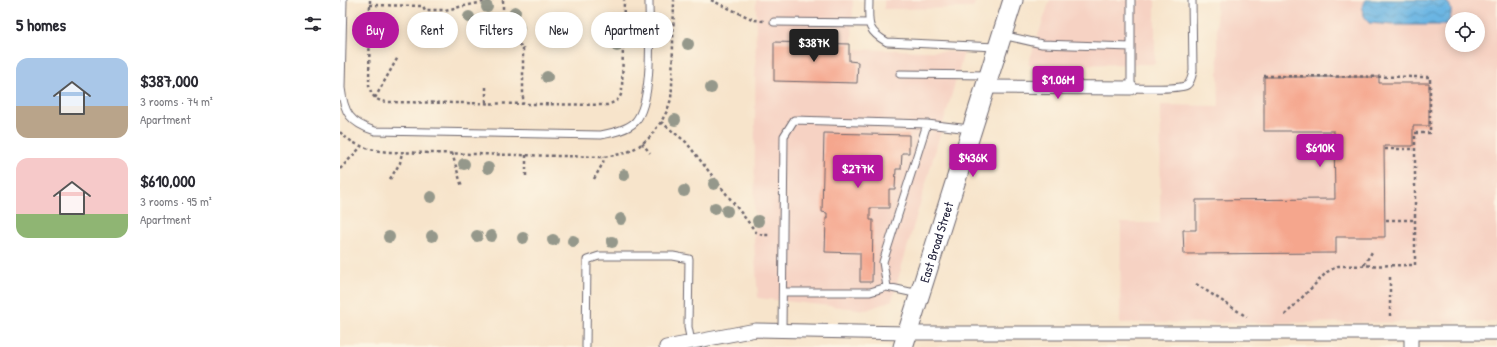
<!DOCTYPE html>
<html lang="en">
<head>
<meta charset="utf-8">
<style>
  body { margin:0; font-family:"Patrick Hand",sans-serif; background:#f7f7f7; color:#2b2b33; height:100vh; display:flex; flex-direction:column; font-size:15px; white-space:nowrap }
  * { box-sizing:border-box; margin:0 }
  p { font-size:13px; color:#7c7c81 }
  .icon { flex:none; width:22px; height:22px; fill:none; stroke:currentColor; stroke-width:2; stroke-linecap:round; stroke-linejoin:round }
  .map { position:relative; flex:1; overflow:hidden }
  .side { display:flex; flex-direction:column; background:#fff; width:340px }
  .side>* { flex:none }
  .guide { position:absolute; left:12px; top:12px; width:380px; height:36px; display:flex; gap:8px }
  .controls { position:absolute; left:1105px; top:12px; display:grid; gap:8px }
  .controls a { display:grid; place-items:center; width:40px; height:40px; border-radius:50%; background:#fff; box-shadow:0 2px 10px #0003; font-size:20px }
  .price { position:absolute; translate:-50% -34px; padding:0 9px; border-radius:4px; background:#b5179e; color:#fff; font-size:13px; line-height:26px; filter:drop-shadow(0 1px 2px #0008) }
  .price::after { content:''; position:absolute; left:50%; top:24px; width:12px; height:9px; margin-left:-6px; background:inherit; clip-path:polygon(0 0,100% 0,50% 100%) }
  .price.on { background:#222; color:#fff }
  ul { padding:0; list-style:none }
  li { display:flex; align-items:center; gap:12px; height:100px; padding:0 16px }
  li span { display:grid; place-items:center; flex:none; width:112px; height:80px; border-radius:12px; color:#555 }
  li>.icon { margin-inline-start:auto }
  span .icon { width:48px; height:48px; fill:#fffc; stroke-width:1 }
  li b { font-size:17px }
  h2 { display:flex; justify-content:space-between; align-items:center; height:48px; padding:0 16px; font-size:17px }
  .pill { padding:0 14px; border-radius:18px; background:#fff; box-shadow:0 2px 10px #0003; font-size:14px; line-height:36px }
  .pill.on { background:#b5179e; color:#fff }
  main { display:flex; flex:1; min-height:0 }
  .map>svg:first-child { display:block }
  .built { fill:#f6d2c3; fill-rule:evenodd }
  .water { fill:url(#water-waves); stroke:#466c8f }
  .building { fill:#f5a68d }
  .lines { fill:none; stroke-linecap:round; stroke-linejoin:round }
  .lane-casing { stroke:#6d666d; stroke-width:9 }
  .street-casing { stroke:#6d666d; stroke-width:15 }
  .secondary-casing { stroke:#6d666d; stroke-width:21 }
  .path { stroke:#6d666d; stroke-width:2.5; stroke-dasharray:3 3; stroke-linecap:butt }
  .lane { stroke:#fff; stroke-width:7 }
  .street { stroke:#fff; stroke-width:13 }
  .secondary { stroke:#fff; stroke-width:19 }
  .tree { fill:#95988b }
  .labels { text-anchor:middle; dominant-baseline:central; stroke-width:3; stroke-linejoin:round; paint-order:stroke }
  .street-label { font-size:13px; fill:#22223b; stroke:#fcf5e5 }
</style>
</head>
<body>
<main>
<section class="side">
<h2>5 homes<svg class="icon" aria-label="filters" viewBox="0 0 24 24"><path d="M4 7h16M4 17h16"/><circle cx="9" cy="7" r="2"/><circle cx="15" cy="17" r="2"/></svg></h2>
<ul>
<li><span style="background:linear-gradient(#a9c7e8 60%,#b9a48a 0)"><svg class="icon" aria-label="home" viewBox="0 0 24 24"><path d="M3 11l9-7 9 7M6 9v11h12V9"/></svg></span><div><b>$387,000</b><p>3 rooms · 74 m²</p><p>Apartment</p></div></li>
<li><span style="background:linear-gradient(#f6c9c9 70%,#8fb573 0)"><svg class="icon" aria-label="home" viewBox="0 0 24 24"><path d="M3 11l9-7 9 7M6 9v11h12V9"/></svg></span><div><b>$610,000</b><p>3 rooms · 95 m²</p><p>Apartment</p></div></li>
</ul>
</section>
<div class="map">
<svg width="1157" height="347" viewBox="0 0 1157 347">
  <defs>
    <pattern id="water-waves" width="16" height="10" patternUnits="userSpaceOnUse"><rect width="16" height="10" fill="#6ab5e3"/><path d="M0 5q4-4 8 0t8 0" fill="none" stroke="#5793b9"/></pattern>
  </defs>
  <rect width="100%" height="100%" fill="#fcf5e5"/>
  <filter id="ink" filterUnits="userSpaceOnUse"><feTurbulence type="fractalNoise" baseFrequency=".025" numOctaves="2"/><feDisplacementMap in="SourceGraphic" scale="8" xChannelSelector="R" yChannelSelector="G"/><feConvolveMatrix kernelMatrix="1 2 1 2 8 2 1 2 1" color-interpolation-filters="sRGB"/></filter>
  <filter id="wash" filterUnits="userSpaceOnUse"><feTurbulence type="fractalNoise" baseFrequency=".012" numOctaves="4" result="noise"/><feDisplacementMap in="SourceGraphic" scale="16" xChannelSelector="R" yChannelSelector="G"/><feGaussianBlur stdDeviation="0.9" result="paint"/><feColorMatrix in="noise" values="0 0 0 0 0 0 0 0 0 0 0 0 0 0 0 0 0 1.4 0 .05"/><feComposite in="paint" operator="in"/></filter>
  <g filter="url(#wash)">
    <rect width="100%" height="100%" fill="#f7e4cb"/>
    <path class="built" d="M 416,0 L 513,0 L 512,49 L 624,52 L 552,300 L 527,310 L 418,298 L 414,243 Z
      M 544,0 L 636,0 L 633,8 L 544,9 Z
      M 710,0 L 815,0 L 815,64 L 688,65 Z
      M 876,0 L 1157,0 L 1157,322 L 780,323 L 781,223 L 820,223 L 821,105 L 879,106 ZM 1112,19 L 1138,19 L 1138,45 L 1112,45 Z"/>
    <path class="water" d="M 1026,0 L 1103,0 C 1114,3 1113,19 1105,25 L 1053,25 L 1029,23 C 1023,15 1019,9 1026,0 Z"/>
    <g id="blocks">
      <path class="building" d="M 434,42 L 509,44 L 509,61 L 518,62 L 517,83 L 434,81 Z
        M 924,77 L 1039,77 L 1039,83 L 1089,83 L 1089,126 L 1073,126 L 1073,146 L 1044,146 L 1045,237 L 996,237 L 996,253 L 844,254 L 843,230 L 856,230 L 856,200 L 995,199 L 994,131 L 924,131 Z
        M 484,133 L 569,135 L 569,153 L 562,153 L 561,169 L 556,169 L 555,189 L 549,189 L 549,208 L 530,208 L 530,220 L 533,220 L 532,282 L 520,282 L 520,253 L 485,252 L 486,218 L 487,218 L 487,213 L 482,212 Z"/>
    </g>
  </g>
  <g filter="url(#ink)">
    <use href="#blocks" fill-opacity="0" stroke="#6d666d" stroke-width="1"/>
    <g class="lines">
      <defs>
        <path id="lane" d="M 3,0 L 1,88 C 4,113 10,123 35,131 L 261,135 C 272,133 287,130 295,122 C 314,101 309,29 309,0
          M 529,0 C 529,22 525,30 547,42 L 656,47
          M 791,0 L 791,88 C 803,88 838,90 847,85 C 851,82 852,76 853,71 L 852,0
          M 434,22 L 529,23
          M 662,35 L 702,44 L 791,47
          M 560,74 L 648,75
          M 547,287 L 543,262 L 587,124
          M 443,292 L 530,292 L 547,287 L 579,294
          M 442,330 L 444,136 L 454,120 L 587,124 L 630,129
          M 246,347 L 247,260 L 259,256 L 333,256 L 349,259 L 348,327 L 351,342"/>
        <path id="street" d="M 646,87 L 791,88
          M 1071,333 L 1071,347
          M 326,347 L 416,330 L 567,333 L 1157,333"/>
        <g id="secondary">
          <path id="s1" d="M 563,347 L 673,0"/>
        </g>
      </defs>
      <use href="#lane" class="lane-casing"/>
      <use href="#street" class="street-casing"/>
      <use href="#secondary" class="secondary-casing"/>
      <path class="path" d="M 30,0 L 29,85 C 31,96 36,101 47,102 L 267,105 C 276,102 281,99 282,90 L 284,0
        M 163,0 L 163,36 L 183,47 L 183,104
        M 371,0 L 414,20 L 424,21
        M 30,5 L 83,6 L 85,10 L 105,10 L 153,0
        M 256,33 L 283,35
        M 924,76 L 1090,77 L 1090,133 L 1075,133 L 1075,265 L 998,266 L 987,272 L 943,317
        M 146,87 L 146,104
        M 35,98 L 58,57
        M 321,122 L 346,142 L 416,232 L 422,235 L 431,235
        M 0,132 C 13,146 30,150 48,152 L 264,157 L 286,153 L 299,146 L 309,138 L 321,122 L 327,111 L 331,99 L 332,86 L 334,0
        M 302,143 L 310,153
        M 1045,149 L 1075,149
        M 112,153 L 122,187
        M 186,155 L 186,177
        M 0,169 L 21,147
        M 50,179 L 60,163 L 62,152
        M 254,179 L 263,163 L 264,157
        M 1046,220 L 1075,220
        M 1024,265 L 1032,252
        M 1050,277 L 1050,316
        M 856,284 L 907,317"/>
      <use href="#lane" class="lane"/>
      <use href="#street" class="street"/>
      <use href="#secondary" class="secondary"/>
    </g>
    <g class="tree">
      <circle cx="147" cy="7" r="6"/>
      <circle cx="175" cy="12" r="6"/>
      <circle cx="129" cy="17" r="6"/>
      <circle cx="179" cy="28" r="6"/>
      <circle cx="348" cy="44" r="6"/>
      <circle cx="277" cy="46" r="6"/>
      <circle cx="207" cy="77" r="6"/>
      <circle cx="371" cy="88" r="6"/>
      <circle cx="335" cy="120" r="6"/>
      <circle cx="124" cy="164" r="6"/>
      <circle cx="148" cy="168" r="6"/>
      <circle cx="284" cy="175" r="6"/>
      <circle cx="374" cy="184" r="6"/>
      <circle cx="344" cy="191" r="6"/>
      <circle cx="91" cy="197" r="6"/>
      <circle cx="375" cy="208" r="6"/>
      <circle cx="387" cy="211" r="6"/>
      <circle cx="281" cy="219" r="6"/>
      <circle cx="418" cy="221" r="6"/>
      <circle cx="92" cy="236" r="6"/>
      <circle cx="137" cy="236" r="6"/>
      <circle cx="151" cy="236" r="6"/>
      <circle cx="49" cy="237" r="6"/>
      <circle cx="183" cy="238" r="6"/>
      <circle cx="213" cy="240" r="6"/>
      <circle cx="233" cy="241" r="6"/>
      <circle cx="272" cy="242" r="6"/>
    </g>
  </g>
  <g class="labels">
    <g class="street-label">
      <text stroke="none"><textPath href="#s1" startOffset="110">East Broad Street</textPath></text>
    </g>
  </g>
</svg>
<div class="controls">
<a><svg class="icon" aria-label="locate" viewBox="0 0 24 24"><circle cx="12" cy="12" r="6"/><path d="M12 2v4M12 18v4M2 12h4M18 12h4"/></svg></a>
</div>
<b class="price on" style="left:474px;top:63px">$387K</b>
<b class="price" style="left:718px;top:100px">$1.06M</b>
<b class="price" style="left:980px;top:168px">$610K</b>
<b class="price" style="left:633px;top:178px">$436K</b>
<b class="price" style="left:518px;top:189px">$277K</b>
<div class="guide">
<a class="pill on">Buy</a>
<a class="pill">Rent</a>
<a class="pill">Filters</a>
<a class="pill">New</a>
<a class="pill">Apartment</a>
</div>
</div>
</main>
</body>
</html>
